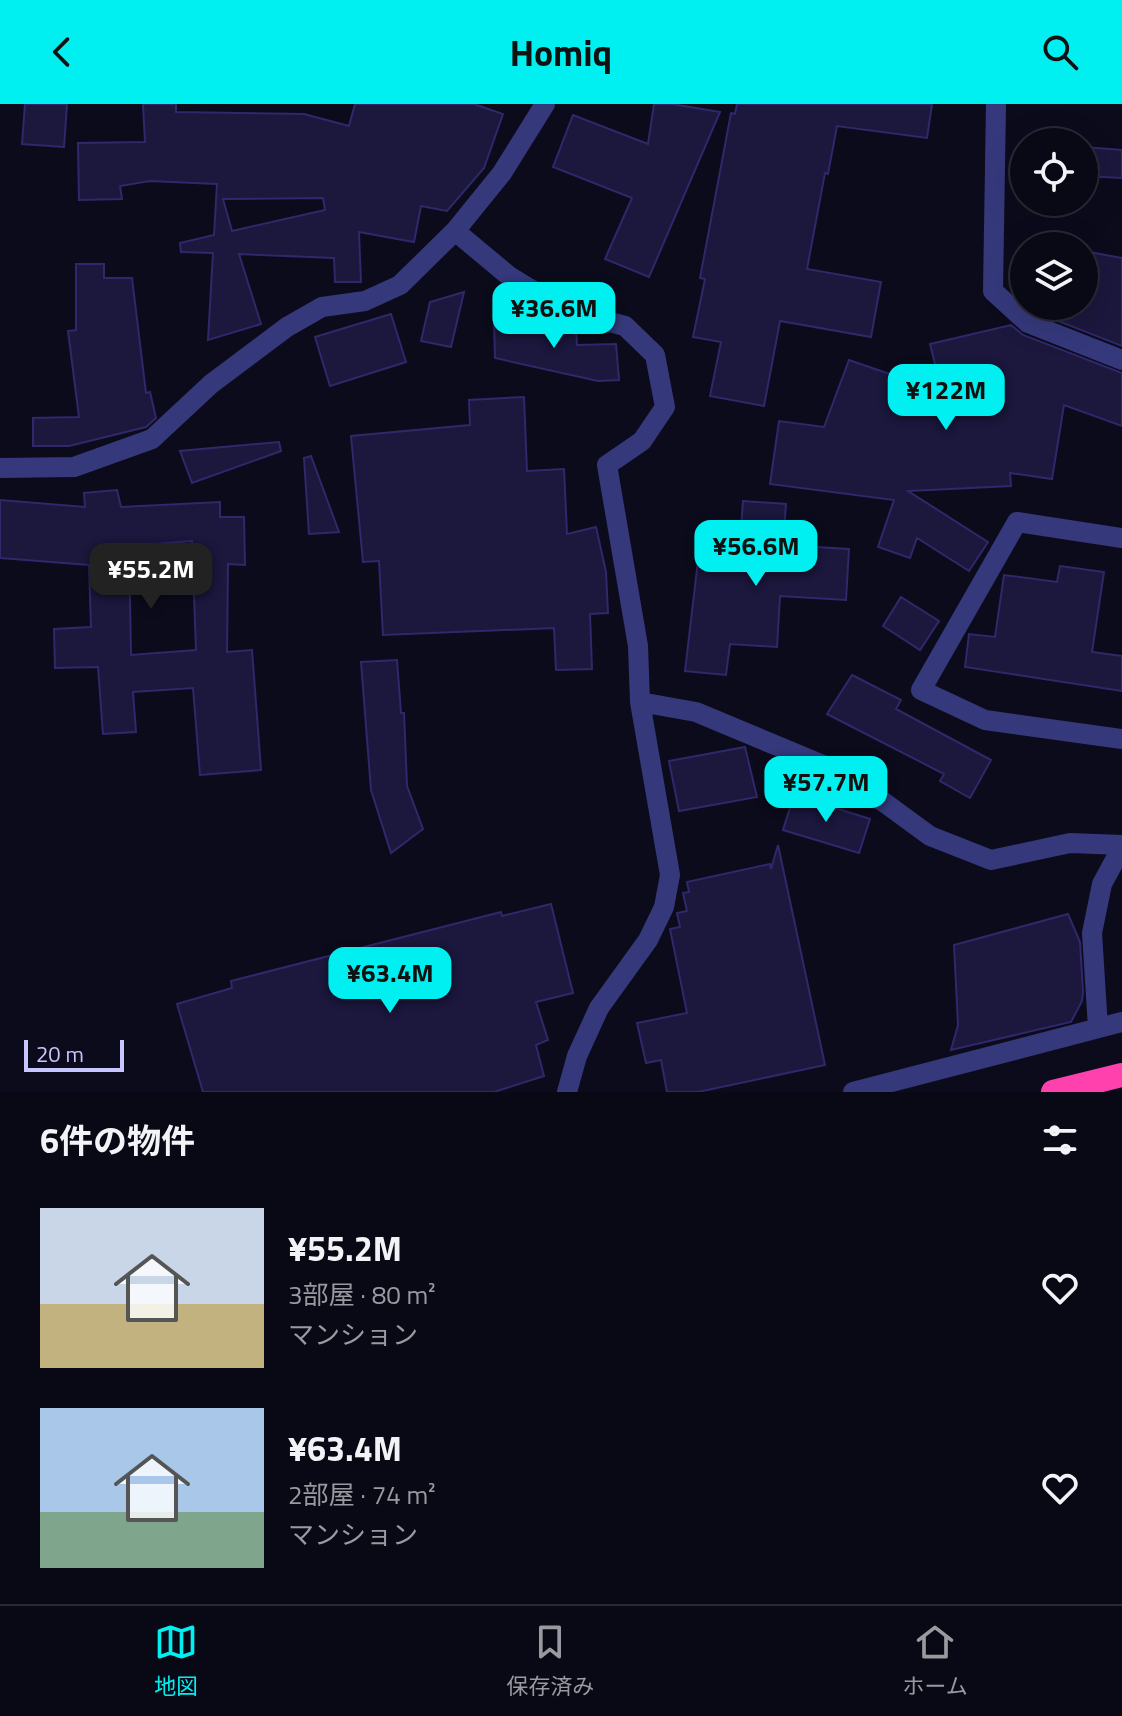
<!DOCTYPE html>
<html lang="ja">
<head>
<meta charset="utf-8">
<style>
  body { margin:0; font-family:"Titillium Web","Noto Sans JP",sans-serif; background:#171622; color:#f1f3f6; height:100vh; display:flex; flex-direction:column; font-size:30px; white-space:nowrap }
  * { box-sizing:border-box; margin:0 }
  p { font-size:26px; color:#999aa0 }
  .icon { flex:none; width:44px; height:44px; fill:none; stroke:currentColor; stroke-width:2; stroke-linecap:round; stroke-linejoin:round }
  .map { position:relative; height:988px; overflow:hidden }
  .side { display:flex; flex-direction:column; background:#090815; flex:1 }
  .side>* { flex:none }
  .controls { position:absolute; left:1010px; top:24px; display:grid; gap:16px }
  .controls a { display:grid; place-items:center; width:88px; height:88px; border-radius:50%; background:#090815; box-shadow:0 8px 32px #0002,0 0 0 2px #292934; font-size:40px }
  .scale { position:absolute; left:24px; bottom:20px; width:100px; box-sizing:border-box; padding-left:8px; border:4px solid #c7c6ff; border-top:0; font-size:22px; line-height:28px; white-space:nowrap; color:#c7c6ff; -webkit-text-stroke:6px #0c0b1c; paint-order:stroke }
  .price { position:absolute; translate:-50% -68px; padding:0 18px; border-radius:16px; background:#00f0f1; color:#111; font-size:26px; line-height:52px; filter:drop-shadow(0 2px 4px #0008) }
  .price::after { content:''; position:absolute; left:50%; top:48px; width:24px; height:18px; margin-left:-12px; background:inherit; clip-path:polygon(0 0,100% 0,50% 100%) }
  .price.on { background:#222; color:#fff }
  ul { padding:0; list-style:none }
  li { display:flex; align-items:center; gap:24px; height:200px; padding:0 40px }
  li span { display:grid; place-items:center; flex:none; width:224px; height:160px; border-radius:0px; color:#555 }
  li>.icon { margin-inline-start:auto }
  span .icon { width:96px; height:96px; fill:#fffc; stroke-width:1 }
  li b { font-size:34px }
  h2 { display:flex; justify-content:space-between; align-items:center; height:96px; padding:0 40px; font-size:34px }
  header { display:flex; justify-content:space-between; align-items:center; height:104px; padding:0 40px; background:#00f0f1; color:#111; font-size:36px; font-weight:700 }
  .menu { display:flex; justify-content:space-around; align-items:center; height:112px; border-top:2px solid #292934; background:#090815; font-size:22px; color:#999aa0 }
  .menu a { display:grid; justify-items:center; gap:4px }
  .menu .on { color:#00f0f1 }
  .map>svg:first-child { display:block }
  .building { fill:#1b173d; stroke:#2f286a; stroke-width:2; fill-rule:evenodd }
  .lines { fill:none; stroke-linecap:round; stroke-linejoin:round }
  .street { stroke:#35397c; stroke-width:20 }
  .highway { stroke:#ff41ae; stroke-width:24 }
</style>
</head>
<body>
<header><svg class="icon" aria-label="back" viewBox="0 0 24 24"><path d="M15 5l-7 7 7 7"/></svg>Homiq<svg class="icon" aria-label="search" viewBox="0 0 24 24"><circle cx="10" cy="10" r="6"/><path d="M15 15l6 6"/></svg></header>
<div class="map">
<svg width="1122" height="988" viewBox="0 0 1122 988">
  <rect width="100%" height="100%" fill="#0c0b1c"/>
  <path class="building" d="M 25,0 L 67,0 L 64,43 L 22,40 Z
    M 143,0 L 176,0 L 176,8 L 304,10 L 349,22 L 355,0 L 474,0 L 503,10 L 484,64 L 447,107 L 421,102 L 414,138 L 359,128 L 361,178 L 335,178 L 334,154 L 239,150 L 261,220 L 208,236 L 213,149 L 181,148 L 180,139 L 214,131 L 217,80 L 150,77 L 120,82 L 122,95 L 79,96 L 78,39 L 145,38 ZM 323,94 L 325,106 L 232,127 L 223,95 Z
    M 654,0 L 672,0 L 720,8 L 649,173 L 605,155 L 632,94 L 553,63 L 573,11 L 648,40 Z
    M 737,0 L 932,0 L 927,34 L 837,22 L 828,70 L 825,69 L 807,165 L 881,178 L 871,233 L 780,217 L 764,302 L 710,292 L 721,238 L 693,233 L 705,175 L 700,174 L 731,9 L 735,10 Z
    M 1084,43 L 1122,46 L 1122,74 L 1084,72 Z
    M 1084,147 L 1122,154 L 1122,242 L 1035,208 L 1029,202 L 1084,202 Z
    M 76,160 L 104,160 L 104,174 L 132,174 L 146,289 L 150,288 L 156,314 L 146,323 L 69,342 L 33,342 L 33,314 L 79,313 L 68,227 L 76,226 Z
    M 464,188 L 451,243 L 421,237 L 430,198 Z
    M 391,210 L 406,258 L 330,282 L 315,233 Z
    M 555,215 L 556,226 L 576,225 L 577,241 L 616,240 L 619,276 L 598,277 L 495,254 L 494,217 Z
    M 1011,221 L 1023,231 L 1122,269 L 1122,322 L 1064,301 L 1052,375 L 1010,369 L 1011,382 L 908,387 L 988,438 L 969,467 L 917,434 L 910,454 L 878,443 L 894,396 L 770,380 L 779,317 L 824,323 L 849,256 L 942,288 L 930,240 Z
    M 524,293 L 527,367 L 564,365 L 567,430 L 596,423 L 606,468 L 608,509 L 590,510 L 592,565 L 556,566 L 554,524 L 383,531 L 379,457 L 363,458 L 351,332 L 470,321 L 469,296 Z
    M 279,338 L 281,347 L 192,379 L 180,347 Z
    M 311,352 L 339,428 L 309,430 L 304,354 Z
    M 117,386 L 121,403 L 220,398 L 220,413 L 244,413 L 245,461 L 228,460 L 227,548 L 252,546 L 261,666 L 200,671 L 193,584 L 133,588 L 136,628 L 103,630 L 98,563 L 55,564 L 54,525 L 91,523 L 89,461 L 0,454 L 0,396 L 85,403 L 84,389 ZM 192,437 L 196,546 L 131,551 L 129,442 Z
    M 743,397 L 786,400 L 783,441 L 849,445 L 846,496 L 780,492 L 777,543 L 730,540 L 726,571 L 685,567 L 699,448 L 739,452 Z
    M 1060,462 L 1104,468 L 1092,548 L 1122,552 L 1122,587 L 965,563 L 969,530 L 995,533 L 1004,471 L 1057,478 Z
    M 901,493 L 939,517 L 920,546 L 883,522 Z
    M 397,556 L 401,609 L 404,609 L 407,682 L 423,725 L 391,749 L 371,686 L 361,558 Z
    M 852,571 L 901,596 L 896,605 L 991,656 L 970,694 L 940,677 L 944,670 L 827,610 Z
    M 745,643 L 757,693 L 679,707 L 669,657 Z
    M 794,691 L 870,715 L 859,749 L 783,726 Z
    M 778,741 L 825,961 L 698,988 L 667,988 L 661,956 L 646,959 L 637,919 L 687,909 L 670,825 L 680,823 L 677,809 L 687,807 L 683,789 L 689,788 L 687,778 L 770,760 L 771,765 Z
    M 551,800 L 573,889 L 536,898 L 548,936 L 536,941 L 544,972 L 494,988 L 203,988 L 177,900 L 232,884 L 231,877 L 501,808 L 502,812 Z
    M 1068,810 L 1080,838 L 1083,888 L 1082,897 L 1071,918 L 951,946 L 958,921 L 954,841 Z"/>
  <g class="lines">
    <path class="street" d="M 996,0 L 993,187 L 1028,219 L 1122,256
      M 455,127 L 509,172 L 565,206 L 625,222 L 655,251 L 665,303 L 642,337 L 607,361 L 638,542 L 640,598 L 670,771 L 664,803 L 648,836 L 599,904 L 577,952 L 567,988
      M 0,364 L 74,363 L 152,335 L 211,280 L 287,223 L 322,203 L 365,197 L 400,181 L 455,127 L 502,69 L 545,0
      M 1122,434 L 1017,418 L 921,586 L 985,616 L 1122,635
      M 640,598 L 696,608 L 830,664 L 885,699 L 930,732 L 991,756 L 1070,739 L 1122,741
      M 1098,924 L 1092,829 L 1102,780 L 1122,743
      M 853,988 L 1122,918"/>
    <path class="highway" d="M 1053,988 L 1122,971"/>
  </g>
</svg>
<div class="controls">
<a><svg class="icon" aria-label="locate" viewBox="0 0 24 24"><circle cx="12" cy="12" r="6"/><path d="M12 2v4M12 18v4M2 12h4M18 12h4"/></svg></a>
<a><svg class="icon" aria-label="layers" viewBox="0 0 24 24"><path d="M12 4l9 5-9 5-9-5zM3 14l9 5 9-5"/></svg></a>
</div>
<div class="scale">20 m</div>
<b class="price" style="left:554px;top:246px">¥36.6M</b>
<b class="price" style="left:946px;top:328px">¥122M</b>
<b class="price" style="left:756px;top:484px">¥56.6M</b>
<b class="price on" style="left:151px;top:507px">¥55.2M</b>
<b class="price" style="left:826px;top:720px">¥57.7M</b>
<b class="price" style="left:390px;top:911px">¥63.4M</b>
</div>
<section class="side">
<h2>6件の物件<svg class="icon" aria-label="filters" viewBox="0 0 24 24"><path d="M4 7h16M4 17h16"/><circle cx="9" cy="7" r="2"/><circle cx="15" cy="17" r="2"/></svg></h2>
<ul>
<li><span style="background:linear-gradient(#c9d6e8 60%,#c2b280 0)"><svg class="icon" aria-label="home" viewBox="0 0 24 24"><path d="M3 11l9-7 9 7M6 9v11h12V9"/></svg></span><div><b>¥55.2M</b><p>3部屋 · 80 m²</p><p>マンション</p></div><svg class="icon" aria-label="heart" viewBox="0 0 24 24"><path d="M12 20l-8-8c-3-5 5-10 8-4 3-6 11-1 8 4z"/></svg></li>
<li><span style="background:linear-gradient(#a9c7e8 65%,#7fa58c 0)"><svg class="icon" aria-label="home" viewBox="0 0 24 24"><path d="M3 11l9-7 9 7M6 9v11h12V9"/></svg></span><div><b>¥63.4M</b><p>2部屋 · 74 m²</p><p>マンション</p></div><svg class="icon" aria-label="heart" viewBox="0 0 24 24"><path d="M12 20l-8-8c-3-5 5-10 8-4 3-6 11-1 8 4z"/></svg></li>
</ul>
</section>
<nav class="menu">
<a class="on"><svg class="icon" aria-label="map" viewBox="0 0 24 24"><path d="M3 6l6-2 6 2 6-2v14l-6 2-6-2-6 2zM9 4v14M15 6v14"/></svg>地図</a>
<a><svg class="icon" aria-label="saved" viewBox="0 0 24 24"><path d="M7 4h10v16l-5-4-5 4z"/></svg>保存済み</a>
<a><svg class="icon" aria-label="home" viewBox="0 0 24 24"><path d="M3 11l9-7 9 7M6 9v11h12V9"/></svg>ホーム</a>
</nav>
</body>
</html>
